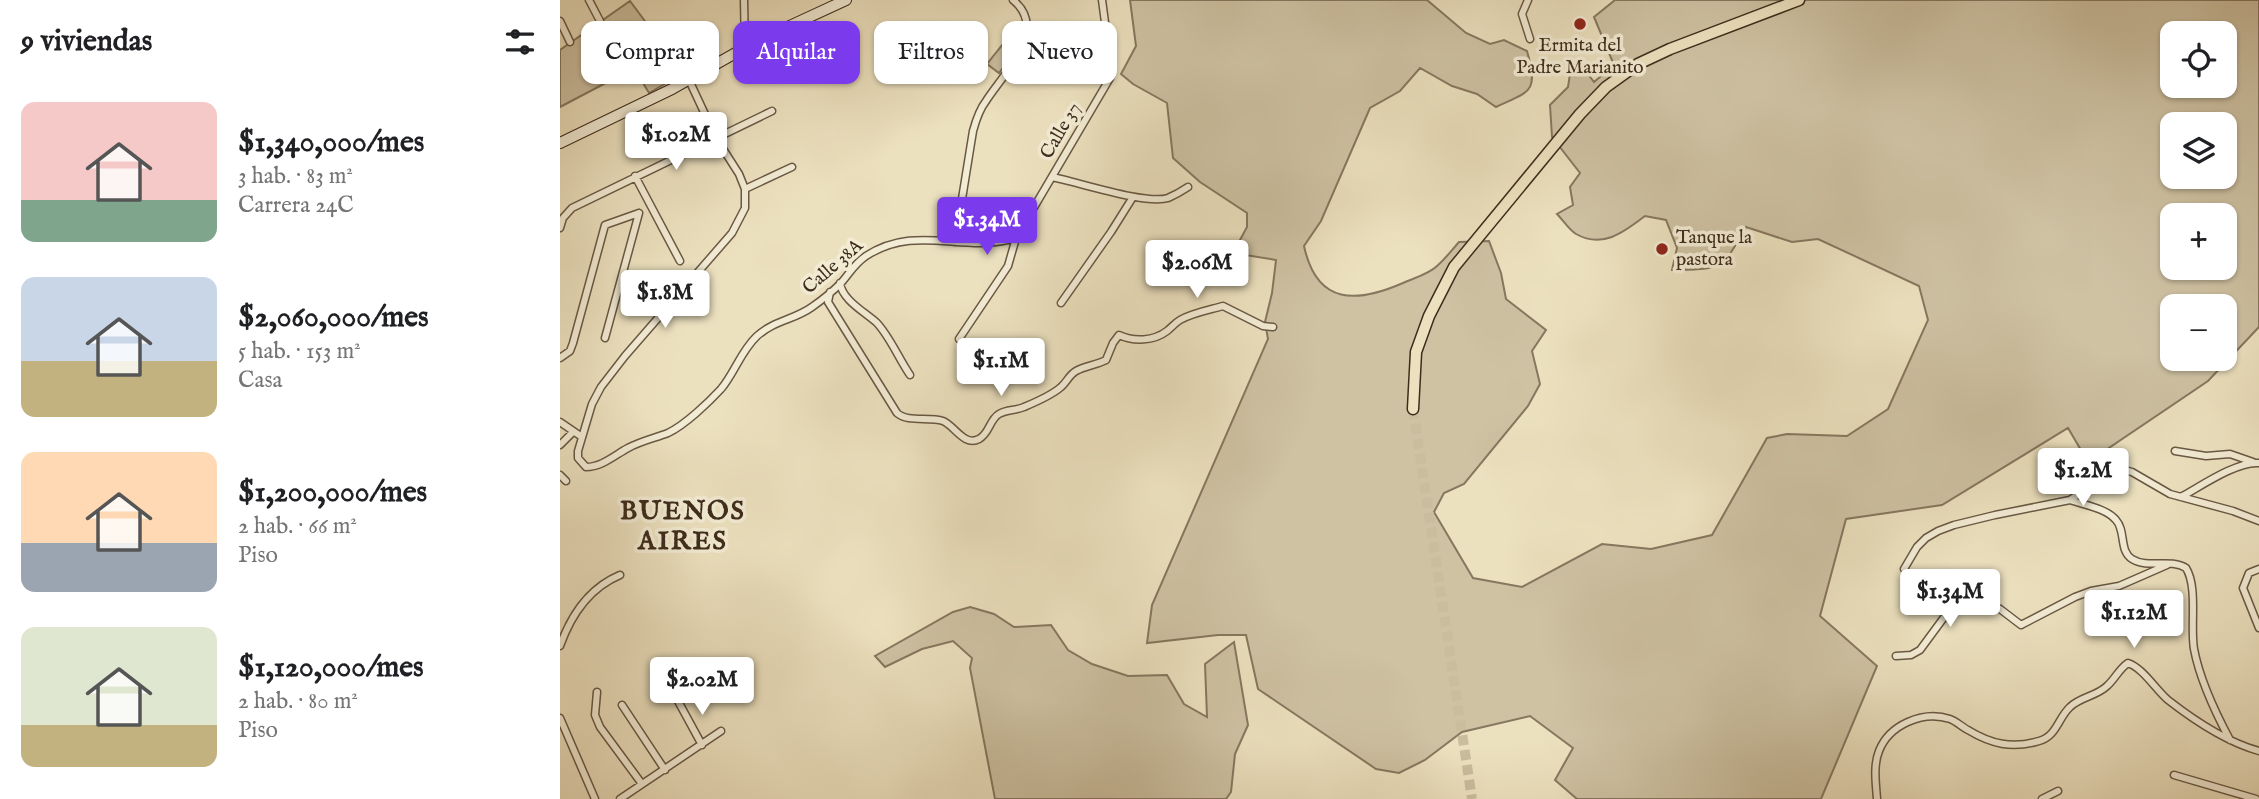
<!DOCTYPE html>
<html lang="es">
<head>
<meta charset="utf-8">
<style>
  body { margin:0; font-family:"IM FELL English",serif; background:#f2f2f2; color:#202124; height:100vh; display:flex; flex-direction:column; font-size:26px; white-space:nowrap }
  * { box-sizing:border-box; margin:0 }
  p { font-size:23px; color:#757577 }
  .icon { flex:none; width:38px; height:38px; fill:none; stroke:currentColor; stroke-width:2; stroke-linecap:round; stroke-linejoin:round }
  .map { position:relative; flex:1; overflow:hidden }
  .details { display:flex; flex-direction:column; background:#fff; width:560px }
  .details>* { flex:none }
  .top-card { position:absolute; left:21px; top:21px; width:665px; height:63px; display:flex; gap:14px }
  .tools { position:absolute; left:1600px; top:21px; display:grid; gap:14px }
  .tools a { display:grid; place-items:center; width:77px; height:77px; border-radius:14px; background:#fff; box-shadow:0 2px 5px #0004; font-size:35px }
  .price { position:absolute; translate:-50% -60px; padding:0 16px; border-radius:7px; background:#fff; color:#222; font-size:23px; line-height:46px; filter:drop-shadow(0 2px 4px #0008) }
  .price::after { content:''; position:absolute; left:50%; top:42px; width:21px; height:16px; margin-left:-10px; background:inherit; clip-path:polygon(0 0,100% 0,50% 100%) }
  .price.active { background:#7c3aed; color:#fff }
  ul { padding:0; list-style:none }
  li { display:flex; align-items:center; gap:21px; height:175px; padding:0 21px }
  li span { display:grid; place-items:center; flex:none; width:196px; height:140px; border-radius:14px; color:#555 }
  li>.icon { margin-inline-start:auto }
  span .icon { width:84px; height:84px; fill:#fffc; stroke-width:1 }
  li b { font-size:30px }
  h2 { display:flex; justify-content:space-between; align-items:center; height:84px; padding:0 21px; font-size:30px }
  .pill { padding:0 24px; border-radius:14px; background:#fff; box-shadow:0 2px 5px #0004; font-size:24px; line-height:63px }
  .pill.active { background:#7c3aed; color:#fff }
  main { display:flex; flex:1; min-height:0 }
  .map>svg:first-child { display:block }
  .green { fill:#cec2a3; stroke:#86775f; stroke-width:2; fill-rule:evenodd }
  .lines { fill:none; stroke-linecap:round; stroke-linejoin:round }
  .primary-tunnel { stroke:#c9bd9e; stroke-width:10; stroke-dasharray:10 5; stroke-linecap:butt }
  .street-casing { stroke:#695944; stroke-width:9 }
  .secondary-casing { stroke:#3d2c1b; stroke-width:12 }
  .primary-casing { stroke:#3d2c1b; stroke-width:13 }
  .street { stroke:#f3ecd5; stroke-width:6 }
  .secondary { stroke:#f3ecd5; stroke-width:10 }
  .primary { stroke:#ece1bf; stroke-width:10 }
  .poi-dot { fill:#8f2418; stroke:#f3ecd5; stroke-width:2.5 }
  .labels { text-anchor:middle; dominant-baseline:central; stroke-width:7; stroke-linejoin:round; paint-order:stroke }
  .poi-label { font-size:19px; fill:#3d2c1b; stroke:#f3ecd5 }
  .street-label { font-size:19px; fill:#3d2c1b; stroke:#f3ecd5 }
  .district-label { font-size:26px; font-weight:bold; letter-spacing:2px; fill:#3d2c1b; stroke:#f3ecd5 }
</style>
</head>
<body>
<main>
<section class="details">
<h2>9 viviendas<svg class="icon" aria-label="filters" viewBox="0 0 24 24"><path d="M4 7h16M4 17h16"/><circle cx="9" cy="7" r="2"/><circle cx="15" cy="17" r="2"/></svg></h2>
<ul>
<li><span style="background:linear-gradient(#f6c9c9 70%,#7fa58c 0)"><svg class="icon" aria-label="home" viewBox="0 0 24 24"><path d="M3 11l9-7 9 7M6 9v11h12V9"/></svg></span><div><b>$1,340,000/mes</b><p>3 hab. · 83 m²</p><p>Carrera 24C</p></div></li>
<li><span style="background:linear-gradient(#c9d6e8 60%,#c2b280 0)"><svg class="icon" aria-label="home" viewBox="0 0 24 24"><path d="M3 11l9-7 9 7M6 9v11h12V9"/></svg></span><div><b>$2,060,000/mes</b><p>5 hab. · 153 m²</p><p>Casa</p></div></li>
<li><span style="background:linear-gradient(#ffd9b3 65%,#9aa5b1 0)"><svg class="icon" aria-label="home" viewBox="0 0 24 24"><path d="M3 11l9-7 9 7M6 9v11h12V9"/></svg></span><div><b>$1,200,000/mes</b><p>2 hab. · 66 m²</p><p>Piso</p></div></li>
<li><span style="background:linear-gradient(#dfe7d0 70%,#c2b280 0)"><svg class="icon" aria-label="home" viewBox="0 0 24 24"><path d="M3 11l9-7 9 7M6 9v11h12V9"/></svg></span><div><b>$1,120,000/mes</b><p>2 hab. · 80 m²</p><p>Piso</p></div></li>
</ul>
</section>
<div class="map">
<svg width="1699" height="799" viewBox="0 0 1699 799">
  <rect width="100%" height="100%" fill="#ece1bf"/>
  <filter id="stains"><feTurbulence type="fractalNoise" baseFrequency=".00286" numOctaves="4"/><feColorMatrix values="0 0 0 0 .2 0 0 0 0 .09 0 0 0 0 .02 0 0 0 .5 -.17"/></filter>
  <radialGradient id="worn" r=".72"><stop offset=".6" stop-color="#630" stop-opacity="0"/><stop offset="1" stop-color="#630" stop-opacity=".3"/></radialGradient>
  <path class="green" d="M 570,0 L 867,0 L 906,33 L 930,44 L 944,40 L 967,51 C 979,93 970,91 936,107 L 917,94 L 892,86 L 860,68 L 840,91 L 810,108 L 761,221 L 744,246 C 757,306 797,303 843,283 C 854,278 869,274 877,266 C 885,259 892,250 899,242 L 929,241 L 941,273 L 946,299 L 986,330 L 972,351 L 980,384 L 968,406 L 904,484 L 884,493 L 874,512 L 913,578 L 962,587 L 1042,544 L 1091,549 L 1152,535 L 1207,438 L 1227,434 L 1287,436 L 1328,409 L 1368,320 L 1359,286 L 1258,239 L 1232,242 L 1186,227 C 1161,271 1163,269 1112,270 L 1117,248 L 1106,220 L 1085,216 C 1064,232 1043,249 1016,234 C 1009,230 1003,220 997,214 L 1013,205 L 1010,187 L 1020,173 L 992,137 L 990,105 L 1008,87 L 1010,74 L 1022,66 L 1034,82 L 1054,65 L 1034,17 L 1055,0 L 1699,0 L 1699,327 L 1648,381 L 1528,462 L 1508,428 L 1382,505 L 1286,519 L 1260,616 L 1317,666 L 1261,799 L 1017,799 L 995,780 L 1013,748 L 970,716 L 902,732 L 865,760 L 839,773 L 816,769 L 698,689 L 686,635 L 658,635 L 587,643 L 592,605 L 708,339 L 705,322 L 712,293 L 716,260 L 673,253 L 687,227 L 687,213 L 640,182 L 613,158 L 607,103 L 573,84 L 561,74 L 576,46 ZM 1612,33 L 1664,33 L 1664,86 L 1612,86 ZM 1612,124 L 1664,124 L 1664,177 L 1612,177 ZM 1612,215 L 1664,215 L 1664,268 L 1612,268 ZM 1612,306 L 1664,306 L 1664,359 L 1612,359 Z
    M 70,1 L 114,60 L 107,66 L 115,78 L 89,93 L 74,68 L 0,107 L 0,50 Z
    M 443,44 L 454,53 L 439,73 L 427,64 Z
    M 410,607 L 434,614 L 454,627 L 491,625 L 508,650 L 532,664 L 568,676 L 607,675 L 624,704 L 647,717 L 645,664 L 674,642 L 688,725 L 675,754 L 671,792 L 666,799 L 435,799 L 410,668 L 412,658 L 393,641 L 362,649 L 325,667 L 315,656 L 393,612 Z"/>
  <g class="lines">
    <path class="primary-tunnel" d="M 853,409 L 912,799"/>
    <defs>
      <path id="street" d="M 29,0 L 40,21
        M 184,0 L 185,49
        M 968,0 L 962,14 L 970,39
        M 0,21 L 10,42
        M 129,80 L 156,138 L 179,174 L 185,189 L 185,208 L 172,233 L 65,356 L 41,387 L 32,404 L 18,451 L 18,458 L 26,467 C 42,467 55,455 68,448 C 81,441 95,438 108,433 C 125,425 149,402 161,389 C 175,372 181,351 197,336 C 215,320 234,320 252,307 C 262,300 273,291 281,283 C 290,273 294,264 306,256 C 357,223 403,254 456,238
        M 75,176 L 120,261
        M 492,177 C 518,182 586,205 608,198 C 615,195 622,191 628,187
        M 185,189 L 232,167
        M 0,228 L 3,218 L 12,208 L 212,111
        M 395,242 L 413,131 C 416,120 419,110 426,101 C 443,74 490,30 453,0
        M 280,283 C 282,300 305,312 317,323 C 330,337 339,359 350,375
        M 270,292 L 268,302 L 337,413 C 348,423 369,416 383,421 C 394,425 404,447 419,439 C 430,433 429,420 439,414 C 447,409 455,411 464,407 C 476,402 492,395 501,387 C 507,382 509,375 516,371 C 525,366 536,365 546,360 L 553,343 L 559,335 C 574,342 594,341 607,331 C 612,327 615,323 620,320 C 632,313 649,310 663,306 L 703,326 L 713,327
        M 501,303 L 551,232 L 573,197
        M 45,338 L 79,213
        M 399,339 L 448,266 L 456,238 L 550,78 L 551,67 L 542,0
        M 0,358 L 10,351 L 13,343 L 45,225 L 79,213
        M 0,422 L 22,437
        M 0,445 L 13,432
        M 1615,451 L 1646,456 L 1670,454 L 1693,462
        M 0,475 L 6,481
        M 1621,497 C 1641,486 1677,461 1699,463
        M 1510,500 C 1524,505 1546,508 1556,520 C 1566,531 1559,551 1572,559 C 1588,569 1610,558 1626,568 C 1638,587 1630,626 1634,649 C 1640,681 1655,712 1670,740
        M 1344,569 L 1357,547 L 1366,538 L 1378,531 L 1394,525 L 1435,515 L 1510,500 L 1551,472 L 1561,469 L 1572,472 L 1610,494 L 1673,511 L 1699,521
        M 1699,569 L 1689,573 L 1683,588 L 1699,628
        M 0,646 C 11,615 29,588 60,575
        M 1336,656 L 1351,655 L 1360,650 L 1388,612 L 1412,605 L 1428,604 L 1440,609 L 1461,625 L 1515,597 L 1531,591 L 1559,586 L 1607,565
        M 37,692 L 35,715 L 40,727 L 82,784
        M 118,701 L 142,745
        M 62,705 L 105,770
        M 0,718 L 35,799
        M 1614,775 L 1696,799
        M 60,799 L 161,731
        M 1317,799 C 1316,784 1313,766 1319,751 C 1329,725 1363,710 1390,719 C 1396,721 1402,727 1408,730 C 1431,744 1452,749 1479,741 C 1497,736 1498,718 1510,707 C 1520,697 1537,696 1547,686 C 1555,679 1559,669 1568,663 C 1583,668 1596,690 1608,700 C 1635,721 1666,742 1699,751
        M 1482,799 L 1498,791"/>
      <path id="secondary" d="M 0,143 L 112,89 L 195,42 L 286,0"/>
      <path id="primary" d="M 853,409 L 856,352 L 869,316 L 894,267 L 1020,114 L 1046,87 L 1078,64 L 1110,49 L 1239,0"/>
    </defs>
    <use href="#street" class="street-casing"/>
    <use href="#secondary" class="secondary-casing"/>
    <use href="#primary" class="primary-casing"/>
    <use href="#street" class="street"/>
    <use href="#secondary" class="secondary"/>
    <use href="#primary" class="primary"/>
  </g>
  <g class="poi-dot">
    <circle cx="1020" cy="24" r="7"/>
    <circle cx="1102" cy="249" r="7"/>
  </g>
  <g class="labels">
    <g class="poi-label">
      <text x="1020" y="46">Ermita del<tspan x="1020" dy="22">Padre Marianito</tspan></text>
      <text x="1116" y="238" text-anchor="start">Tanque la<tspan x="1116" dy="22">pastora</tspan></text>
    </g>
    <g class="street-label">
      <text transform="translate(501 131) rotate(-60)">Calle 37</text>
      <text transform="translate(273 267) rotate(-41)">Calle 38A</text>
    </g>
    <g class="district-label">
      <text x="123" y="511">BUENOS<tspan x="123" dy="30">AIRES</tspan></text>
    </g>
  </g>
  <rect width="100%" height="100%" filter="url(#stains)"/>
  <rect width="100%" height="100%" fill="url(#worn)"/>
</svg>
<div class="tools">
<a><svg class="icon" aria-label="locate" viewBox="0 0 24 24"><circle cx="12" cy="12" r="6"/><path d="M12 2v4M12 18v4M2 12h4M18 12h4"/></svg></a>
<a><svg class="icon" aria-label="layers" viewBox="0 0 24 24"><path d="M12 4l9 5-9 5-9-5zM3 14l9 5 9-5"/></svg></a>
<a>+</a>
<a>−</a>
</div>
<b class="price" style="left:116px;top:172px">$1.02M</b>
<b class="price active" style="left:427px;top:257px">$1.34M</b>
<b class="price" style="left:637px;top:300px">$2.06M</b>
<b class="price" style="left:105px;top:330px">$1.8M</b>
<b class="price" style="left:441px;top:398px">$1.1M</b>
<b class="price" style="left:1523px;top:508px">$1.2M</b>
<b class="price" style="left:1390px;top:629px">$1.34M</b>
<b class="price" style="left:1574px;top:650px">$1.12M</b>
<b class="price" style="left:142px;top:717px">$2.02M</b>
<div class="top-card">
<a class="pill">Comprar</a>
<a class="pill active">Alquilar</a>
<a class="pill">Filtros</a>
<a class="pill">Nuevo</a>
</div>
</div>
</main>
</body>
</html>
